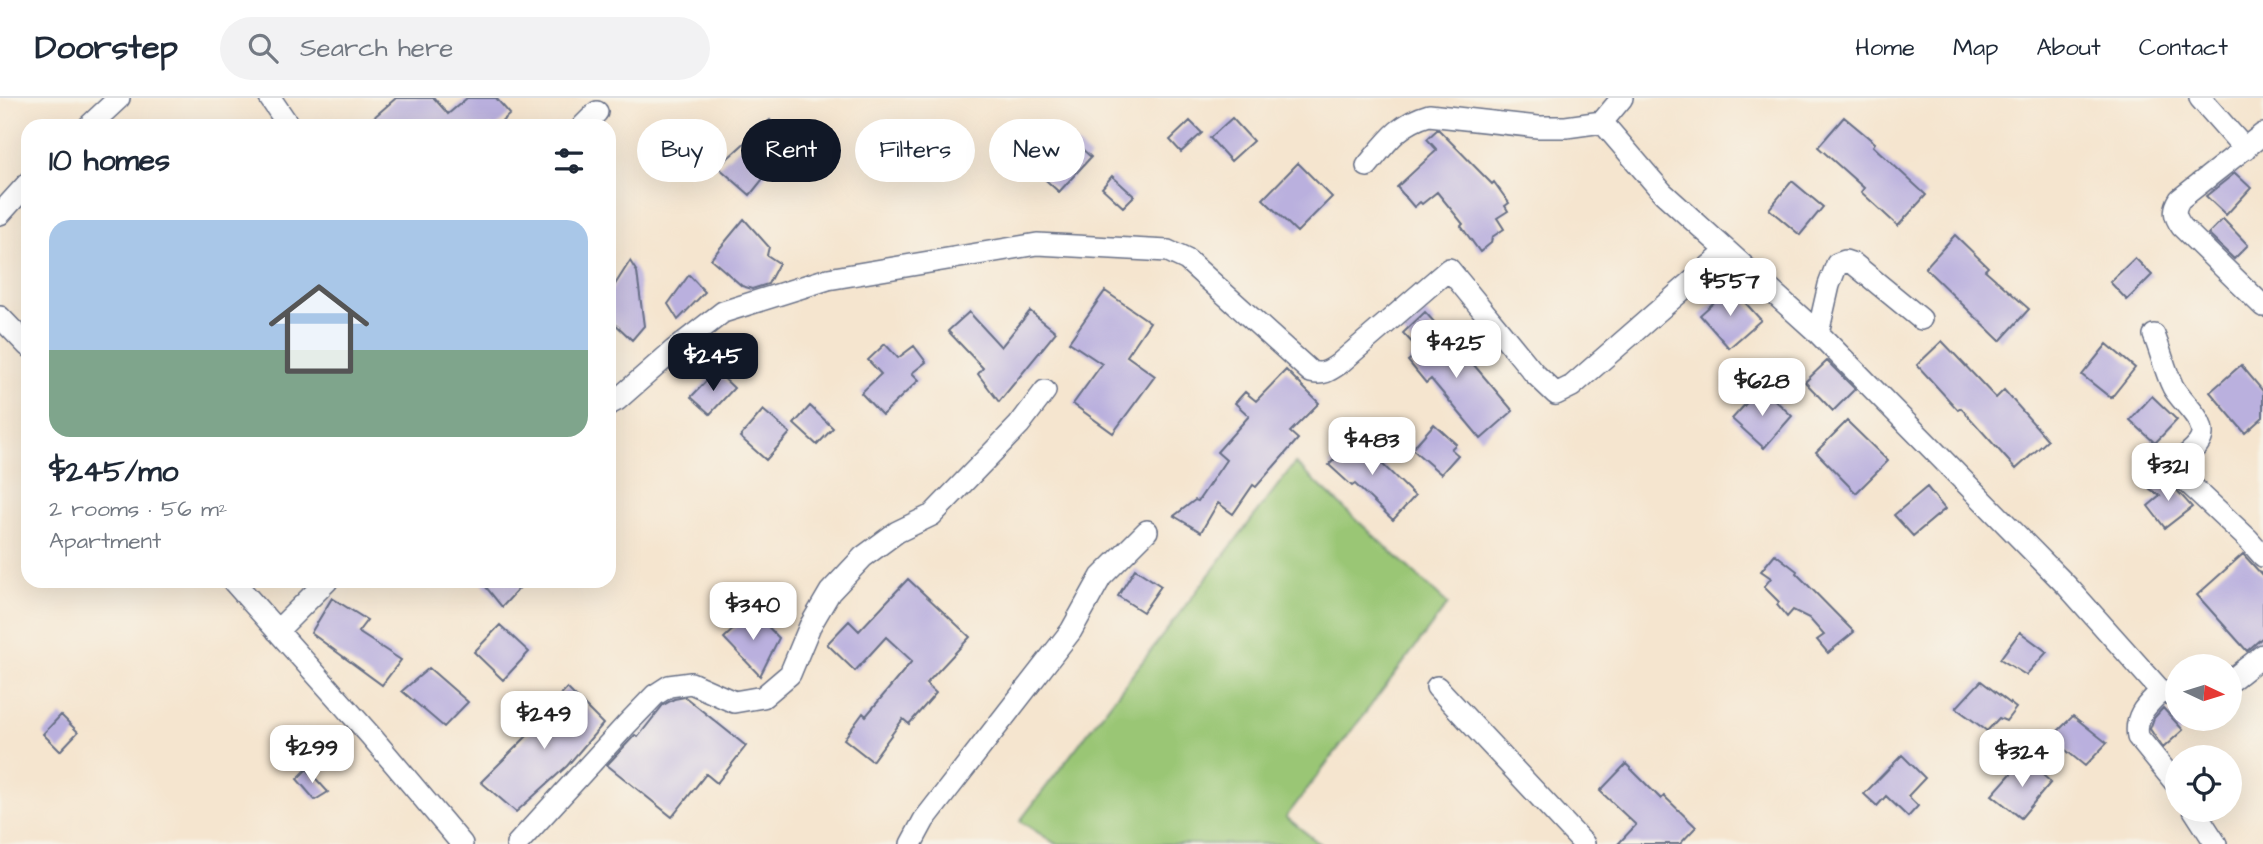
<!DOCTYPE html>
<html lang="en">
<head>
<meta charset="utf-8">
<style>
  body { margin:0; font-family:"Architects Daughter",sans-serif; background:#f2f2f3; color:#1f2937; height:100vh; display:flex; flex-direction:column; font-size:26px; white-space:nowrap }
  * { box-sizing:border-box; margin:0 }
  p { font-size:23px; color:#747a83 }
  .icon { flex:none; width:38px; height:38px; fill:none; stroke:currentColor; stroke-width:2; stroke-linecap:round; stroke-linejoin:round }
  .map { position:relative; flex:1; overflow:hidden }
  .details { position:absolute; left:21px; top:21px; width:595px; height:469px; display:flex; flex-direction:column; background:#fff; border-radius:21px; box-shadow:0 7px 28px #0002 }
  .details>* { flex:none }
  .banner { position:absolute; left:637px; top:21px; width:665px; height:63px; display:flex; gap:14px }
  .needle { width:46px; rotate:94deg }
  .buttons { position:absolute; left:2165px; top:556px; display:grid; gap:14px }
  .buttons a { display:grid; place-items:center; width:77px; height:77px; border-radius:50%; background:#fff; box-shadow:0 7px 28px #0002; font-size:35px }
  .price { position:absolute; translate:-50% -60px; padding:0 16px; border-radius:14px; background:#fff; color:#222; font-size:23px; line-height:46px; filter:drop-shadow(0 2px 4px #0008) }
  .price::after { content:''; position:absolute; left:50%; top:42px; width:21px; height:16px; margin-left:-10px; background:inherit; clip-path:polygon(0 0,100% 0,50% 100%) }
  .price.selected { background:#111827; color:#fff }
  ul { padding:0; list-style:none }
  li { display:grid; align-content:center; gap:14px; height:371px; padding:0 28px }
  li span { display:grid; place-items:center; height:217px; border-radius:21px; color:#555 }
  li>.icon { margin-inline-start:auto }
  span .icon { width:126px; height:126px; fill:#fffc; stroke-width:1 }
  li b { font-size:30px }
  h2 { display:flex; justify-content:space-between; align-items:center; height:84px; padding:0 28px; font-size:30px }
  .pill { padding:0 24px; border-radius:32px; background:#fff; box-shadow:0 7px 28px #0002; font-size:24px; line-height:63px }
  .pill.selected { background:#111827; color:#fff }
  header { display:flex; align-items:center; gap:42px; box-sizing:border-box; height:98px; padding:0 35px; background:#fff; border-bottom:2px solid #e0e1e3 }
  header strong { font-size:33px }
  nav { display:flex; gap:38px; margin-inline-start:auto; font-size:24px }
  .search { width:490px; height:63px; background:#f2f2f3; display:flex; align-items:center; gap:18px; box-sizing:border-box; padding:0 24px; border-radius:38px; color:#747a83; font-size:26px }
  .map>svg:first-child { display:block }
  .green { fill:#9ac674; stroke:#5a7a69; stroke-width:2 }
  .building { fill:#bab0de }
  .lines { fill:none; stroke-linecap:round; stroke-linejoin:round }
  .minor-casing { stroke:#676f86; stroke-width:24 }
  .minor { stroke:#fff; stroke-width:21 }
</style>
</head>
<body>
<header>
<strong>Doorstep</strong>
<div class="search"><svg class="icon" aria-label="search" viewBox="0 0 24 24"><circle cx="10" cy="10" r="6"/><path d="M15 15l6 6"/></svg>Search here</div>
<nav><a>Home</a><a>Map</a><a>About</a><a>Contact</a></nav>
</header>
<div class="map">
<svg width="2263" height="746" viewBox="0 0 2263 746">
  <rect width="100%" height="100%" fill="#f7f3e8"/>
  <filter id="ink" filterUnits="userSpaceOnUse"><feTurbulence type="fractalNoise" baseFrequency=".0143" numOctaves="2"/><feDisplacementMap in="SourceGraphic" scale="14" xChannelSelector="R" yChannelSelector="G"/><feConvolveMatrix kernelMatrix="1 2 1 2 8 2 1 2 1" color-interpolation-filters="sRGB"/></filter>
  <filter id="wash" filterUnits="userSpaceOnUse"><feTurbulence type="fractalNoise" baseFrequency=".00686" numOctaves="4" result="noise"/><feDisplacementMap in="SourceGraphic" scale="28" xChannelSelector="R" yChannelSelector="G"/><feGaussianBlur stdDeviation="1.57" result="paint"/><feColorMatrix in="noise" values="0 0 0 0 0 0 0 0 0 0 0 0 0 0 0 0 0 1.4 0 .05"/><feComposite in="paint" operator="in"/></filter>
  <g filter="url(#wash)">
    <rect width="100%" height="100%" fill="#f5e5cf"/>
    <path class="green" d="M 1295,365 L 1448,506 L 1286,719 L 1320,746 L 1056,746 L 1020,723 Z"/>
    <g id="blocks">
      <path class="building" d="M 396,0 L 434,0 L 448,16 L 467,0 L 496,0 L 510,16 L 497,28 L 364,28 Z
        M 1844,19 L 1875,45 L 1873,48 L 1926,97 L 1898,128 L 1861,94 L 1864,90 L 1818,49 Z
        M 1232,20 L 1253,43 L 1231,63 L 1210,40 Z
        M 770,22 L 791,46 L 750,97 L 718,69 Z
        M 1190,23 L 1202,35 L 1181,54 L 1170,42 Z
        M 1058,29 L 1091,59 L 1059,94 L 1026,64 Z
        M 1438,31 L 1492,86 L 1494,84 L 1509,105 L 1505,108 L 1508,113 L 1497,120 L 1504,131 L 1492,139 L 1491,145 L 1480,154 L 1461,128 L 1463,126 L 1437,94 L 1422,106 L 1420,104 L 1414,109 L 1397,89 L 1437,52 L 1427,41 Z
        M 1298,65 L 1332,99 L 1297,134 L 1263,101 Z
        M 2235,75 L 2251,90 L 2226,117 L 2206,98 Z
        M 1112,78 L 1134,98 L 1123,109 L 1102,90 Z
        M 1792,83 L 1823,109 L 1800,137 L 1769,111 Z
        M 744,121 L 769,149 L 767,157 L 779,165 L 768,186 L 752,191 L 742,188 L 711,161 Z
        M 2223,121 L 2248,147 L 2234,161 L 2208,136 Z
        M 1955,137 L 1988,169 L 1985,172 L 2029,211 L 2000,243 L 1925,170 Z
        M 2135,160 L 2152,177 L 2127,202 L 2110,184 Z
        M 630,163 L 637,174 L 644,228 L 632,242 L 609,220 L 609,196 Z
        M 689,177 L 705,194 L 678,222 L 668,206 Z
        M 1731,189 L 1761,222 L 1729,250 L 1700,217 Z
        M 1105,193 L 1150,224 L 1127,258 L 1155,278 L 1113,335 L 1073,306 L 1102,266 L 1069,244 Z
        M 1030,213 L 1056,234 L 999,304 L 978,276 L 983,270 L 948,233 L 969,214 L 1001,249 Z
        M 1425,214 L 1435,225 L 1429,231 L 1459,268 L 1468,260 L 1513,313 L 1481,341 L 1431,281 L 1426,285 L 1408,263 L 1420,253 L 1403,235 Z
        M 1942,243 L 1996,300 L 2004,292 L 2048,342 L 2016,371 L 1961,310 L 1958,312 L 1917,267 Z
        M 885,246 L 898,260 L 914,248 L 926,264 L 912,275 L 919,282 L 882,317 L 861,295 L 881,276 L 868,262 Z
        M 2107,246 L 2135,270 L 2111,300 L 2082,277 Z
        M 1827,263 L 1855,291 L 1833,313 L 1805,284 Z
        M 2241,267 L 2263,293 L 2263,319 L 2245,335 L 2210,294 Z
        M 1286,272 L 1319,305 L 1290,334 L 1298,341 L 1256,389 L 1253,387 L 1233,416 L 1218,405 L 1201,434 L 1174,418 L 1195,402 L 1198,403 L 1226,362 L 1217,354 L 1249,318 L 1235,305 L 1245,294 L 1256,303 Z
        M 716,273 L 734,290 L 710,316 L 691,299 Z
        M 1761,289 L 1792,318 L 1764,350 L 1732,321 Z
        M 2152,298 L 2177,322 L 2155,345 L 2130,322 Z
        M 810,308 L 833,330 L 817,347 L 794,326 Z
        M 763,312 L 790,335 L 766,362 L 740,339 Z
        M 1847,323 L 1888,363 L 1856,395 L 1816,354 Z
        M 1434,326 L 1456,346 L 1451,351 L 1458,357 L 1441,376 L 1412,351 Z
        M 1358,336 L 1381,357 L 1377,361 L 1415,398 L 1393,422 L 1355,386 L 1352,388 L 1329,367 Z
        M 2167,377 L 2172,387 L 2192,409 L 2165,430 L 2148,408 L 2160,398 L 2150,391 Z
        M 1927,389 L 1945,411 L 1913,438 L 1894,417 Z
        M 1775,456 L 1797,473 L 1796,475 L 1854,534 L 1828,555 L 1817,542 L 1824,537 L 1809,520 L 1793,512 L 1787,519 L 1777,507 L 1779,504 L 1764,489 L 1771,480 L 1761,473 Z
        M 2243,456 L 2263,478 L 2263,539 L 2247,553 L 2197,497 Z
        M 1135,471 L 1161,488 L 1143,514 L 1118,498 Z
        M 908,481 L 970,539 L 926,586 L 936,595 L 909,626 L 903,621 L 872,663 L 844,641 L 863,615 L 866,618 L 912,563 L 886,539 L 855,573 L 827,546 L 849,523 L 859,533 Z
        M 481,483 L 526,483 L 502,509 Z
        M 332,500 L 367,522 L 358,534 L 401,562 L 382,587 L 311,535 Z
        M 753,513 L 779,540 L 760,578 L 724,540 Z
        M 500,527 L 529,554 L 503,582 L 474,554 Z
        M 2020,534 L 2047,554 L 2026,577 L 2000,561 Z
        M 429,570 L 468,604 L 444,629 L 402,593 Z
        M 1981,583 L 2016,610 L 2006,623 L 1999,620 L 1987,633 L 1956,610 Z
        M 567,590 L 603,626 L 567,668 L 516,714 L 481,684 L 530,635 L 527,632 Z
        M 685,599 L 746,648 L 717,685 L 706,676 L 672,719 L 607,667 L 635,637 L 638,639 L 663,607 L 674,601 Z
        M 2163,610 L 2183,632 L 2163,650 L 2150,631 L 2154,620 Z
        M 61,617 L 78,634 L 60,653 L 43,636 Z
        M 2073,618 L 2107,645 L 2085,668 L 2051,640 Z
        M 1902,657 L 1925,680 L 1908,698 L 1918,708 L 1908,719 L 1886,698 L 1877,708 L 1864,696 Z
        M 2024,661 L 2051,684 L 2021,720 L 1992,697 Z
        M 1626,666 L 1661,701 L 1664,698 L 1696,729 L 1680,746 L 1618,746 L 1636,727 L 1600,693 Z
        M 307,671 L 328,694 L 315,702 L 297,681 Z"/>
    </g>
  </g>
  <g filter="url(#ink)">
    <use href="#blocks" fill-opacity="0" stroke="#676f86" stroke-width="2"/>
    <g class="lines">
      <defs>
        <path id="minor" d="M 270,0 L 289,28
          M 2200,0 L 2245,51
          M 1602,24 L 1663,95 L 1818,235 L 2068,489 L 2161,593 L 2177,598
          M 89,28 L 119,0
          M 583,28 L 597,14
          M 2263,36 L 2180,101 C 2173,112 2174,118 2182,129 L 2263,208
          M 1367,68 C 1387,44 1398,26 1429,17 L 1538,29 L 1566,29 L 1602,24 L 1622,0
          M 0,116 L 28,85
          M 0,219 L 28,248
          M 1818,235 L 1829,187 L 1837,166 L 1845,163 L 1854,166 L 1921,221
          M 2154,237 C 2161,254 2165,273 2173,289 C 2181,304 2203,319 2202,336 C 2201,354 2173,357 2181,378 L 2248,441 L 2263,458
          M 609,306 L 617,302 L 674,252 L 723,214 L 828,181 L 1037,146 L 1168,153 L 1187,162 L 1311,274 C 1323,277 1329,273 1339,266 L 1449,171 L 1534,275 L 1556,296 L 1572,288 L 1727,153
          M 233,483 L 370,637 L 462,746
          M 277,533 L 327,483
          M 2230,583 L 2263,557
          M 1437,589 L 1584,746
          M 2161,593 C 2147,607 2134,617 2138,639 L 2177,687
          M 2194,712 L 2216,746
          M 517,746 L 627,626 L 655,597 L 669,588 L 691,585 L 734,604 L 763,599 L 790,576 L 810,528 L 830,494 L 863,459 L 897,434 L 932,417 L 1019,327 L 1045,293
          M 911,746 L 924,722 L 1071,533 L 1101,479 L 1147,433"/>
      </defs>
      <use href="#minor" class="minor-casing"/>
      <use href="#minor" class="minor"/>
    </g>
  </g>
</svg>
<div class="buttons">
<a><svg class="needle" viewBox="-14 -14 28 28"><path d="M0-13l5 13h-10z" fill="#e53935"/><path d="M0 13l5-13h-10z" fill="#747a83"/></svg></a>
<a><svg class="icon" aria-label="locate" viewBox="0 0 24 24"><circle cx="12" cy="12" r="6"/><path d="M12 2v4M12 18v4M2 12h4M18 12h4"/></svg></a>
</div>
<b class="price" style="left:1730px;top:220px">$557</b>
<b class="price" style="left:1456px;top:282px">$425</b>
<b class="price selected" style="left:713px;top:295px">$245</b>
<b class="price" style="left:1762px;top:320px">$628</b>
<b class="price" style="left:1372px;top:379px">$483</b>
<b class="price" style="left:2168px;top:405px">$321</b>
<b class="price" style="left:753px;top:544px">$340</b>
<b class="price" style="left:544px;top:653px">$249</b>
<b class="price" style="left:312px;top:687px">$299</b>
<b class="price" style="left:2022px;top:691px">$324</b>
<div class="banner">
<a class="pill">Buy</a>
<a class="pill selected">Rent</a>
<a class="pill">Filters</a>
<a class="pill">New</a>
</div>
<section class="details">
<h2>10 homes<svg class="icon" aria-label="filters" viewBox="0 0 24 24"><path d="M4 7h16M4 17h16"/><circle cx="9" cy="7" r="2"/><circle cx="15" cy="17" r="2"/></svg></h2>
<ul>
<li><span style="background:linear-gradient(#a9c7e8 60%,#7fa58c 0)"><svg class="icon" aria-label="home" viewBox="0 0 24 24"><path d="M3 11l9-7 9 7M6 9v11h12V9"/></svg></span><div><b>$245/mo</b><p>2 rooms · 56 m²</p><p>Apartment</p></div></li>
</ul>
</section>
</div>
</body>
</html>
